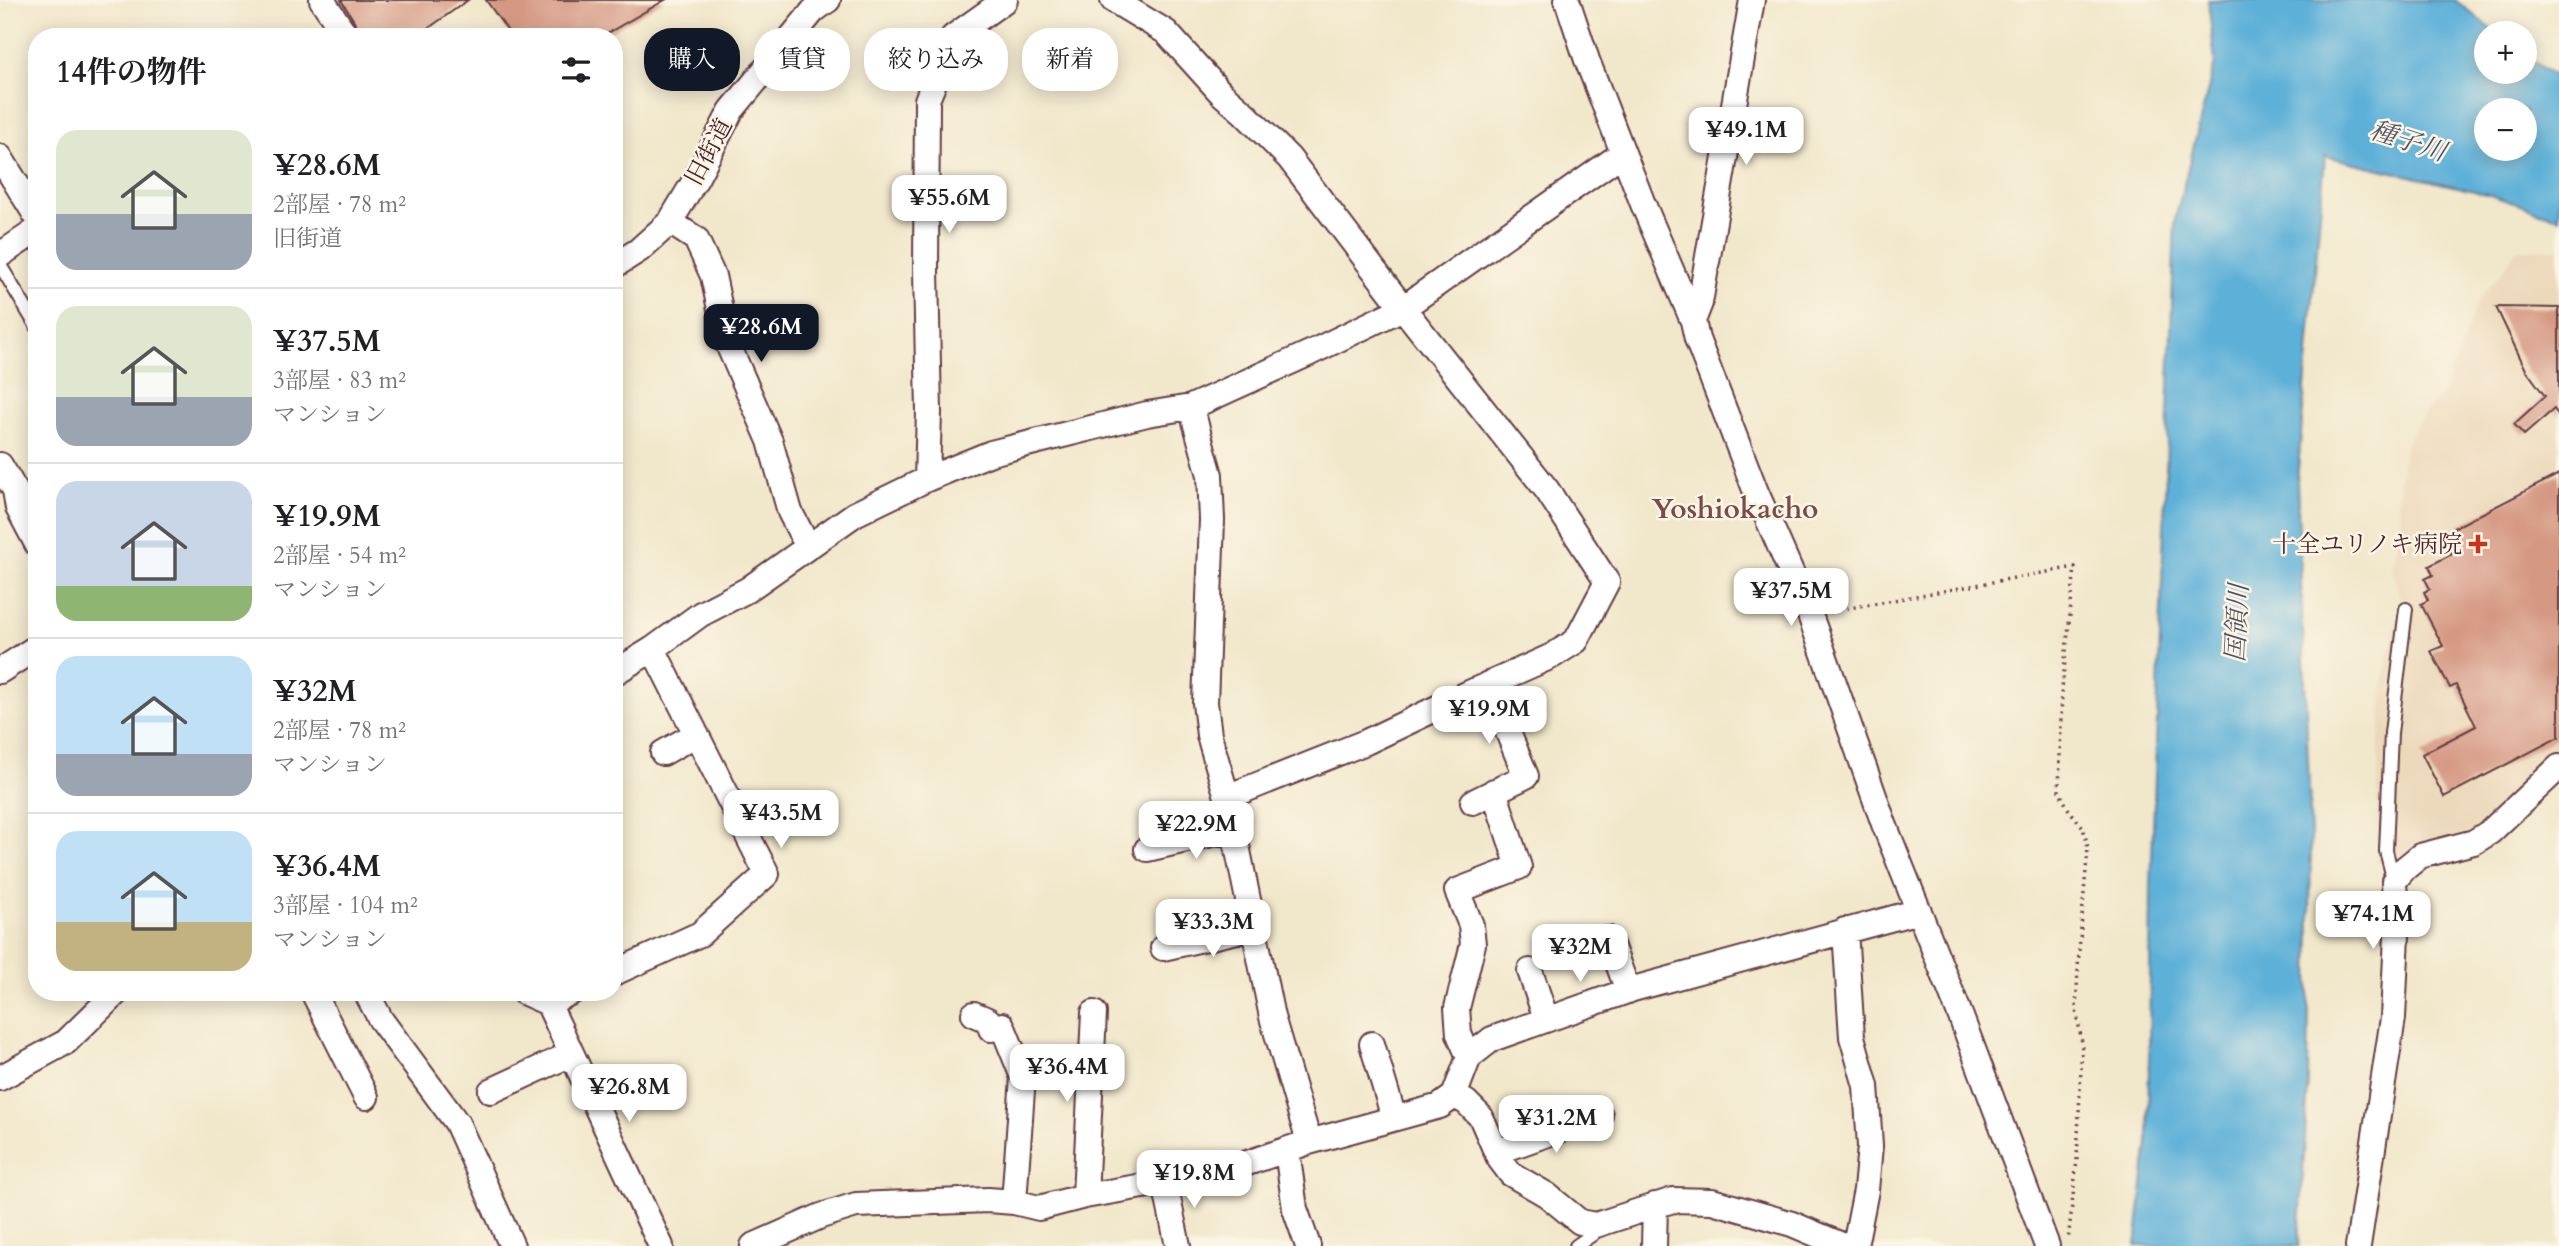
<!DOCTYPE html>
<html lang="ja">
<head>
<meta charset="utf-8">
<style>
  body { margin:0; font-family:Cardo,"Noto Serif JP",serif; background:#f2f2f2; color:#202124; height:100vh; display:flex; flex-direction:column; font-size:26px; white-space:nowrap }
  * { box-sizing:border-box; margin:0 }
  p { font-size:23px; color:#757577 }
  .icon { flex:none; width:38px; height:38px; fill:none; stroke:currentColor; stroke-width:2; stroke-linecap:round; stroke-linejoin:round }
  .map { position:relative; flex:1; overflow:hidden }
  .panel { position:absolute; left:28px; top:28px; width:595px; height:973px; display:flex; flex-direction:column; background:#fff; border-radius:28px; box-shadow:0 4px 18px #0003 }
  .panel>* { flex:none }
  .guide { position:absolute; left:644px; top:28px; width:665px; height:63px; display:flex; gap:14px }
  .tools { position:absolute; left:2474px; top:21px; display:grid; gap:14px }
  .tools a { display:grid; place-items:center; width:63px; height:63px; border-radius:50%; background:#fff; box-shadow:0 4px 18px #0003; font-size:35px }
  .price { position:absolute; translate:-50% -60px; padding:0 16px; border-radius:14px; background:#fff; color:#222; font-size:23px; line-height:46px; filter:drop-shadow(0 2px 4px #0008) }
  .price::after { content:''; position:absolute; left:50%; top:42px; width:21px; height:16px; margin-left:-10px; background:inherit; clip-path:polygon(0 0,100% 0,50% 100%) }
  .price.current { background:#111827; color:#fff }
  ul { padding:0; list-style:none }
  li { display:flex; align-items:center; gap:21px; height:175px; padding:0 28px }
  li+li { border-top:2px solid #e0e0e0 }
  li span { display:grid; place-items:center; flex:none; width:196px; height:140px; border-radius:21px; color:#555 }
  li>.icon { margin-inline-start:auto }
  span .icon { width:84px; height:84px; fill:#fffc; stroke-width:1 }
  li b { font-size:30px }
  h2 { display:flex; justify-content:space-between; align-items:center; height:84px; padding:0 28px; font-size:30px }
  .pill { padding:0 24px; border-radius:28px; background:#fff; box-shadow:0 4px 18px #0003; font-size:24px; line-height:63px }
  .pill.current { background:#111827; color:#fff }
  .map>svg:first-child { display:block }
  .built { fill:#ecd8ba }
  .water { fill:#5db0d8; stroke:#546882; stroke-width:2; fill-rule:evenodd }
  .building { fill:#d59983 }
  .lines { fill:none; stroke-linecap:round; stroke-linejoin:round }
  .service-casing { stroke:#633d43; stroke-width:16 }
  .minor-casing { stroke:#633d43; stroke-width:28 }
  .path { stroke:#633d43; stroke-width:3.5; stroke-dasharray:2 5; stroke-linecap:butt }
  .service { stroke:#fff; stroke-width:12 }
  .minor { stroke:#fff; stroke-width:24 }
  .poi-dot { fill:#c8321e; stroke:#fcf5e5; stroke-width:2.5 }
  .labels { text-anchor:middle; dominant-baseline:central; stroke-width:5; stroke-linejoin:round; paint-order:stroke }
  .street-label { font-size:24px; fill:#4a1f2b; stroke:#fcf5e5 }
  .poi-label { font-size:24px; fill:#4a1f2b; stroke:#fcf5e5; text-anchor:end }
  .water-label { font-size:26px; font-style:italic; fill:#515268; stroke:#fcf5e5 }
  .quarter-label { font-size:28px; font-weight:bold; fill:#7b4a4a; stroke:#fcf5e5 }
</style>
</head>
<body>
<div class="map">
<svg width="2559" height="1246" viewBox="0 0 2559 1246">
  <rect width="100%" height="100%" fill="#fcf5e5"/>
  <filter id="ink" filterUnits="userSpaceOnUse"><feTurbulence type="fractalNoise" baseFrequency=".0143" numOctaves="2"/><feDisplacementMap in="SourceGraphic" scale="14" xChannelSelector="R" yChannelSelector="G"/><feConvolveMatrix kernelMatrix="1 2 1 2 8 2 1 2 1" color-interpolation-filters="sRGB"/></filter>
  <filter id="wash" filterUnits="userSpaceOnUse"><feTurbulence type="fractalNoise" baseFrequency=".00686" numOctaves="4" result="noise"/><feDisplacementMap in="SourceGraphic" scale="28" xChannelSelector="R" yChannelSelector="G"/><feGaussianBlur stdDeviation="1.57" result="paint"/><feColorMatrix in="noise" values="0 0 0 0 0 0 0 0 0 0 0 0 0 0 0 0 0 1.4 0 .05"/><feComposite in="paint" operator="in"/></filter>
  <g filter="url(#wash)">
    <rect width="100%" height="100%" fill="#f1e7cb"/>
    <path class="built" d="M 2518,249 L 2559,249 L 2559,756 L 2481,829 L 2377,861 L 2379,739 L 2384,679 L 2401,603 L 2392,566 L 2401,521 L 2398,500 L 2405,444 L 2425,413 L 2442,395 L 2480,297 L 2499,276 Z"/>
    <path class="water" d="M 2208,0 L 2455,0 L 2496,33 L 2487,33 L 2487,72 L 2525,72 L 2525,55 L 2559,80 L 2559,218 L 2487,194 L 2325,156 L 2297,481 L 2311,836 L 2308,1082 L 2299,1246 L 2136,1246 L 2148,1141 L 2151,886 L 2175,220 L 2215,62 ZM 2487,110 L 2525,110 L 2525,149 L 2487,149 Z"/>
    <g id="blocks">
      <path class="building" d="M 341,0 L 468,0 L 416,37 L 364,37 Z
        M 486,0 L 665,0 L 601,37 L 512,37 Z
        M 2496,307 L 2559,308 L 2559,416 L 2554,409 L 2524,435 L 2514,424 L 2545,396 L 2526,370 Z
        M 2559,474 L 2559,737 L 2444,797 L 2422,754 L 2476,726 L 2456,685 L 2450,688 L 2431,651 L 2443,646 L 2421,604 L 2428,600 L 2424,592 L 2430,589 L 2425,579 L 2433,575 L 2429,566 L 2452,554 L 2442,534 Z"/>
    </g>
  </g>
  <g filter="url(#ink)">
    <use href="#blocks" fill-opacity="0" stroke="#633d43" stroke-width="2"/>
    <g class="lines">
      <defs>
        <path id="service" d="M 0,265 L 37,327
          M 2394,881 L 2386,851 L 2391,733 L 2406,609
          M 1576,1246 L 1593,1234 L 1596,1225"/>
        <path id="minor" d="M 322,0 L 347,37
          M 1113,0 L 1166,32 L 1222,94 L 1244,113 L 1289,158 L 1403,308 L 1547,490 L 1607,582 L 1576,641 L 1552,656 L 1460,697 L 1366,742 L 1227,797
          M 1567,0 L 1587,60 L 1643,204 L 1693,321 L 1697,339 L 1756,492 L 1810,615 L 1884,824 L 1961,1017 L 2047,1246
          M 0,157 L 37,217
          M 670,222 L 696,239 L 713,276 L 727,342 L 770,441 L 790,512 L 808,547
          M 0,255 L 37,230
          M 614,266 L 639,250 L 670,222 L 697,177 L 731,111 L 813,11 L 828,0
          M 1693,321 L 1700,303 L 1752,0
          M 1191,407 L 1210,475 L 1212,520 L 1205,703 L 1209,735 L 1227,797 L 1272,1017 L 1309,1142
          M 0,465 L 15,490 L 18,508 L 37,544
          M 927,479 L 929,412 L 926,271 L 927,100 L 953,37 L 1005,0
          M 0,671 L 37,647
          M 614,673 L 653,649 L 701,614 L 747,590 L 855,514 L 927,479 L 991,453 L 1147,414 L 1191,407 L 1310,353 L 1403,308 L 1623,153
          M 663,753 L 696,734
          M 1473,802 L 1526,776 L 1488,684
          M 1147,849 L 1234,829
          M 1845,930 L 1852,1037 L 1866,1086 L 1870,1146 L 1866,1190 L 1855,1246
          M 1609,939 L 1628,991
          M 1163,948 L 1254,927
          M 1530,971 L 1546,1019
          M 614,973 L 700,934 L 767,874 L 653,649
          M 313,992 L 366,1097
          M 366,992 L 381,1020 L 457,1123 L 512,1246
          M 523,992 L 548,1003
          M 572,992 L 548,1003 L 661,1246
          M 974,1014 L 988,1020 L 991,1029 L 1002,1025 L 1023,1077 L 1014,1202
          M 1372,1044 L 1394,1118
          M 1469,1057 L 1459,1034 L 1457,1008 L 1473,944 L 1471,925 L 1457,891 L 1519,867 L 1494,791
          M 0,1078 L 66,1042 L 117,992
          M 491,1091 L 571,1054
          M 1454,1096 L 1466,1102 L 1481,1117 L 1499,1158 L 1511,1174 L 1547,1195 L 1580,1222 L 1596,1225 L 1673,1200 L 1712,1201 L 1792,1224 L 1844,1246
          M 1287,1150 L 1295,1209 L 1308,1246
          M 1497,1152 L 1600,1115
          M 1165,1184 L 1178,1246
          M 1085,1196 L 1094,1013
          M 753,1246 L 821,1216 L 856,1205 L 988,1200 L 1014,1202 L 1039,1208 L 1085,1196 L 1218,1173 L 1309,1142 L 1440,1106 L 1454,1096 L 1469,1057 L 1492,1039 L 1633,989 L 1919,911
          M 1654,1246 L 1655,1205
          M 2358,1246 L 2393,1018 L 2397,935 L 2394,881 L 2404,869 L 2420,856 L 2474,842 L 2490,832 L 2559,767"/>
      </defs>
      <use href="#service" class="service-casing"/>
      <use href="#minor" class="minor-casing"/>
      <path class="path" d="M 1833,611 L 2075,567 L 2062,689 L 2059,791 L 2069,810 L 2083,827 L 2088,848 L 2079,950 L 2076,1010 L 2082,1043 L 2077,1160 L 2068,1241"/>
      <use href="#service" class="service"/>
      <use href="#minor" class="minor"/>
    </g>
  </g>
  <path class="poi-dot" d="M2474.5 533.5h7v7h7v7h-7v7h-7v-7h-7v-7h7z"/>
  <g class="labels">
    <g class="street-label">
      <text transform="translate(709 152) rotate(-62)">旧街道</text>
    </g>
    <g class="poi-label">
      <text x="2462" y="544">十全ユリノキ病院</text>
    </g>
    <g class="water-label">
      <text transform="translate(2408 141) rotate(18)">種子川</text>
      <text transform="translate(2237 623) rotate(-87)">国領川</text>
    </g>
    <g class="quarter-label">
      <text x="1735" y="509">Yoshiokacho</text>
    </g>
  </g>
</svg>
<div class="tools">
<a>+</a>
<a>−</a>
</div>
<b class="price" style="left:1746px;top:167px">¥49.1M</b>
<b class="price" style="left:949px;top:235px">¥55.6M</b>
<b class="price current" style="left:761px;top:364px">¥28.6M</b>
<b class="price" style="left:1791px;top:628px">¥37.5M</b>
<b class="price" style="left:1489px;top:746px">¥19.9M</b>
<b class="price" style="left:781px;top:850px">¥43.5M</b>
<b class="price" style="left:1196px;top:861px">¥22.9M</b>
<b class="price" style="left:2373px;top:951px">¥74.1M</b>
<b class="price" style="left:1213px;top:959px">¥33.3M</b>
<b class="price" style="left:1580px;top:984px">¥32M</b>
<b class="price" style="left:1067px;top:1104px">¥36.4M</b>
<b class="price" style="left:629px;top:1124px">¥26.8M</b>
<b class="price" style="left:1556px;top:1155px">¥31.2M</b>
<b class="price" style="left:1194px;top:1210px">¥19.8M</b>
<div class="guide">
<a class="pill current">購入</a>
<a class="pill">賃貸</a>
<a class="pill">絞り込み</a>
<a class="pill">新着</a>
</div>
<section class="panel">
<h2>14件の物件<svg class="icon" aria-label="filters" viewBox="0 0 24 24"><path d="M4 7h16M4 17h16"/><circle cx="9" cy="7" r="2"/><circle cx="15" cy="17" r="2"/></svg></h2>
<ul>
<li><span style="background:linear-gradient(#dfe7d0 60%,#9aa5b1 0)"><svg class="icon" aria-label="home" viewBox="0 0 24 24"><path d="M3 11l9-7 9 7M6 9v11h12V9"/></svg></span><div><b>¥28.6M</b><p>2部屋 · 78 m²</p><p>旧街道</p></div></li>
<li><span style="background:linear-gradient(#dfe7d0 65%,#9aa5b1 0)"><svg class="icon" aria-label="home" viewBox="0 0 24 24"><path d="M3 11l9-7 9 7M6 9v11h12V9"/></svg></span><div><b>¥37.5M</b><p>3部屋 · 83 m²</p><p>マンション</p></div></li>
<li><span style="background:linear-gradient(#c9d6e8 75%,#8fb573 0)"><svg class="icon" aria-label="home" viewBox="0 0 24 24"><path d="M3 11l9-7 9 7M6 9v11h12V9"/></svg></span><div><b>¥19.9M</b><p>2部屋 · 54 m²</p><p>マンション</p></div></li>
<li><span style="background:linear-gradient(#bfe0f5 70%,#9aa5b1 0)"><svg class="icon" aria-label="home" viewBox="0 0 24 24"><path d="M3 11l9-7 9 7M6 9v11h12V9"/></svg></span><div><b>¥32M</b><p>2部屋 · 78 m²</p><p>マンション</p></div></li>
<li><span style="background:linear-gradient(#bfe0f5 65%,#c2b280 0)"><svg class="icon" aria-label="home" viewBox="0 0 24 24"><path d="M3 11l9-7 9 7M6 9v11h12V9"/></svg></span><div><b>¥36.4M</b><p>3部屋 · 104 m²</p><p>マンション</p></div></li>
</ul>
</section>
</div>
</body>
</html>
